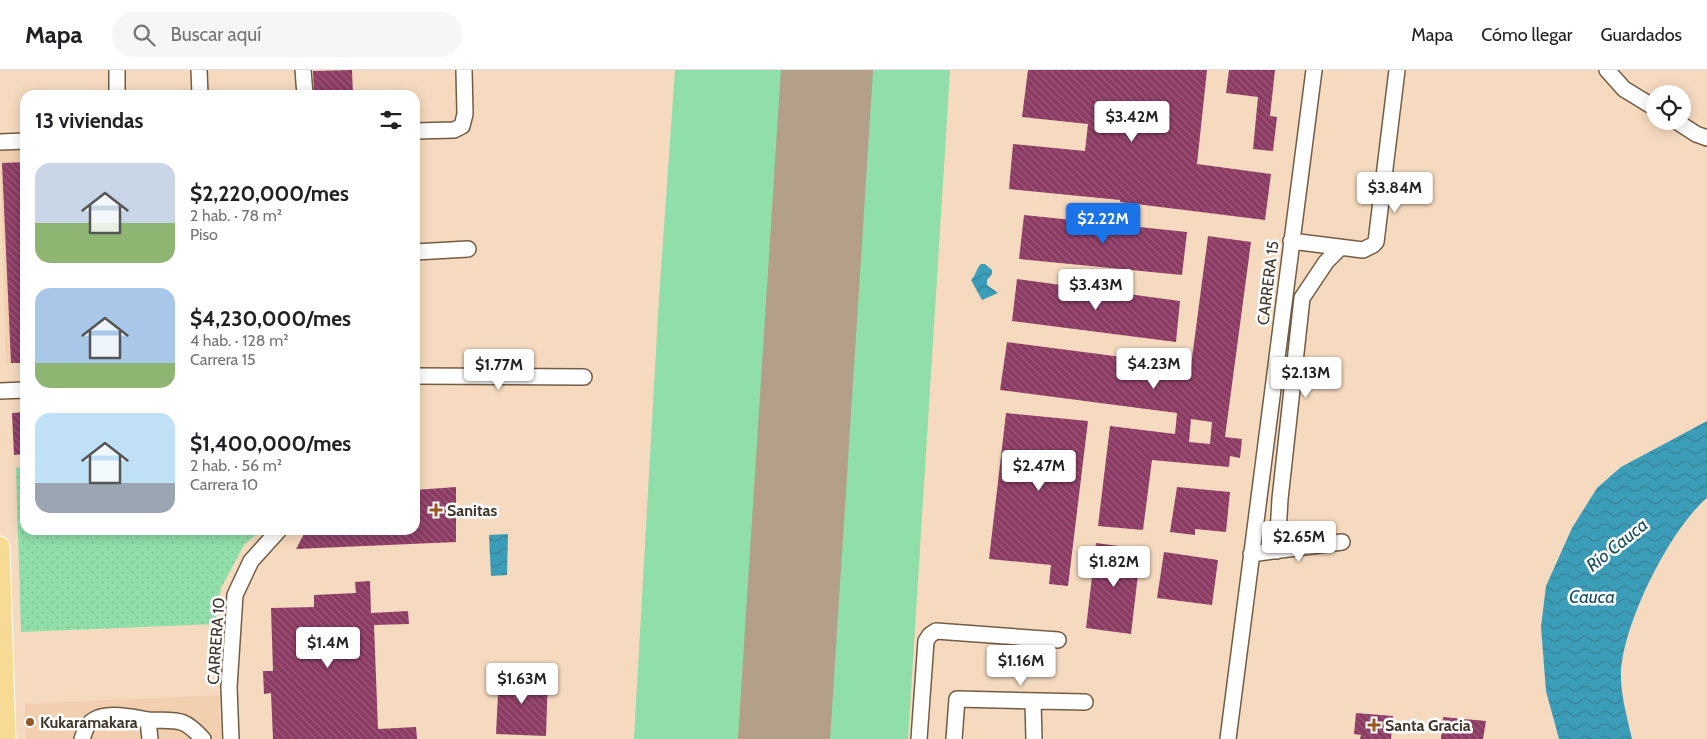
<!DOCTYPE html>
<html lang="es">
<head>
<meta charset="utf-8">
<style>
  body { margin:0; font-family:Cabin,sans-serif; background:#f6f6f6; color:#202124; height:100vh; display:flex; flex-direction:column; font-size:19px; white-space:nowrap }
  * { box-sizing:border-box; margin:0 }
  p { font-size:16px; color:#757577 }
  .icon { flex:none; width:28px; height:28px; fill:none; stroke:currentColor; stroke-width:2; stroke-linecap:round; stroke-linejoin:round }
  .map { position:relative; flex:1; overflow:hidden }
  .panel { position:absolute; left:20px; top:20px; width:400px; height:445px; display:flex; flex-direction:column; background:#fff; border-radius:15px; box-shadow:0 2px 12px #0003 }
  .panel>* { flex:none }
  .fabs { position:absolute; left:1646px; top:15px; display:grid; gap:10px }
  .fabs a { display:grid; place-items:center; width:45px; height:45px; border-radius:50%; background:#fff; box-shadow:0 2px 12px #0003; font-size:25px }
  .price { position:absolute; translate:-50% -42px; padding:0 11px; border-radius:5px; background:#fff; color:#222; font-size:16px; line-height:32px; filter:drop-shadow(0 1px 2px #0008) }
  .price::after { content:''; position:absolute; left:50%; top:30px; width:15px; height:11px; margin-left:-8px; background:inherit; clip-path:polygon(0 0,100% 0,50% 100%) }
  .price.active { background:#1a73e8; color:#fff }
  ul { padding:0; list-style:none }
  li { display:flex; align-items:center; gap:15px; height:125px; padding:0 15px }
  li span { display:grid; place-items:center; flex:none; width:140px; height:100px; border-radius:15px; color:#555 }
  li>.icon { margin-inline-start:auto }
  span .icon { width:60px; height:60px; fill:#fffc; stroke-width:1 }
  li b { font-size:21px }
  h2 { display:flex; justify-content:space-between; align-items:center; height:60px; padding:0 15px; font-size:21px }
  header { display:flex; align-items:center; gap:30px; box-sizing:border-box; height:70px; padding:0 25px; background:#fff; border-bottom:1px solid #e0e0e0 }
  header strong { font-size:24px }
  nav { display:flex; gap:28px; margin-inline-start:auto; font-size:18px }
  .search { width:350px; height:45px; background:#f6f6f6; display:flex; align-items:center; gap:12px; box-sizing:border-box; padding:0 18px; border-radius:28px; color:#757577; font-size:19px }
  .map>svg:first-child { display:block }
  .built { fill:#f1cfaf }
  .grass { fill:#90dfaa }
  .park { fill:url(#park-dots) }
  .water { fill:url(#water-waves) }
  .lines { fill:none; stroke-linecap:round; stroke-linejoin:round }
  .runway { stroke:#b49f8a; stroke-width:92 }
  .building { fill:url(#building-back-hatch); fill-rule:evenodd }
  .minor-casing { stroke:#745c44; stroke-width:18 }
  .major-casing { stroke:#fff; stroke-width:21 }
  .minor { stroke:#fff; stroke-width:15 }
  .major { stroke:#f7db95; stroke-width:19 }
  .poi-dot { fill:#985623; stroke:#fff; stroke-width:2 }
  .labels { text-anchor:middle; dominant-baseline:central; stroke-width:5; stroke-linejoin:round; paint-order:stroke }
  .street-label { font-size:16px; fill:#40352a; stroke:#fff }
  .poi-label { font-size:16px; font-weight:bold; fill:#40352a; stroke:#fff; text-anchor:start }
  .water-label { font-size:18px; font-style:italic; fill:#174e5c; stroke:#fff }
</style>
</head>
<body>
<header>
<strong>Mapa</strong>
<div class="search"><svg class="icon" aria-label="search" viewBox="0 0 24 24"><circle cx="10" cy="10" r="6"/><path d="M15 15l6 6"/></svg>Buscar aquí</div>
<nav><a>Mapa</a><a>Cómo llegar</a><a>Guardados</a></nav>
</header>
<div class="map">
<svg width="1707" height="669" viewBox="0 0 1707 669">
  <defs>
    <pattern id="park-dots" width="8" height="8" patternUnits="userSpaceOnUse" patternTransform="scale(1.25)"><rect width="8" height="8" fill="#90dfaa"/><path d="M2 2h.1M6 6h.1" fill="none" stroke="#7dc092" stroke-width="1.8" stroke-linecap="round"/></pattern>
    <pattern id="water-waves" width="16" height="10" patternUnits="userSpaceOnUse" patternTransform="scale(1.25)"><rect width="16" height="10" fill="#3c9db8"/><path d="M0 5q4-4 8 0t8 0" fill="none" stroke="#348196"/></pattern>
    <pattern id="building-back-hatch" width="6" height="6" patternUnits="userSpaceOnUse" patternTransform="scale(1.25)"><rect width="6" height="6" fill="#8c3a63"/><path d="M-1 5l2 2M0 0l6 6M5-1l2 2" fill="none" stroke="#9a5c7a"/></pattern>
  </defs>
  <rect width="100%" height="100%" fill="#f5dabf"/>
  <path class="built" d="M 675,0 L 950,0 L 908,669 L 634,669 L 659,229 Z
    M 25,80 L 25,293 L 6,294 L 0,81 Z
    M 219,625 L 221,669 L 26,669 L 25,634 Z"/>
  <path class="grass" d="M 675,0 L 785,0 L 744,669 L 634,669 L 659,229 Z
    M 860,0 L 950,0 L 908,669 L 817,669 Z"/>
  <path class="park" d="M 25,397 L 25,460 L 261,460 L 244,475 L 221,518 L 215,554 L 21,562 L 16,398 Z"/>
  <path class="water" d="M 981,194 L 985,194 L 992,200 L 992,204 L 987,210 L 987,215 L 998,223 L 982,230 L 971,210 C 976,206 976,198 981,194 Z
    M 1707,351 L 1707,428 C 1669,460 1620,559 1621,608 C 1621,626 1628,651 1632,669 L 1559,669 L 1546,621 L 1541,557 L 1546,516 L 1572,458 L 1597,418 L 1621,397 Z
    M 508,464 L 507,505 L 491,506 L 489,465 Z"/>
  <g class="lines">
    <path class="runway" d="M 784,669 L 827,0"/>
  </g>
  <path class="building" d="M 352,0 L 353,25 L 314,25 L 313,1 Z
    M 1028,0 L 1207,0 L 1197,94 L 1271,104 L 1265,150 L 1120,132 L 1120,130 L 1009,119 L 1013,74 L 1085,81 L 1088,54 L 1022,47 Z
    M 1229,0 L 1275,0 L 1270,46 L 1277,47 L 1273,81 L 1253,79 L 1258,27 L 1226,23 Z
    M 25,92 L 25,293 L 11,293 L 2,93 Z
    M 1024,145 L 1187,162 L 1182,205 L 1019,189 Z
    M 1208,166 L 1251,172 L 1225,367 L 1242,369 L 1240,388 L 1230,386 L 1229,397 L 1152,390 L 1143,460 L 1098,456 L 1110,356 L 1175,364 L 1177,343 L 1000,320 L 1007,272 L 1191,296 ZM 1191,349 L 1212,352 L 1210,374 L 1189,372 Z
    M 1017,209 L 1180,231 L 1176,272 L 1012,251 Z
    M 25,342 L 25,384 L 14,385 L 12,343 Z
    M 1006,343 L 1088,351 L 1068,516 L 1049,514 L 1051,495 L 989,489 Z
    M 456,417 L 456,472 L 296,479 L 306,460 L 415,460 L 415,420 Z
    M 1177,417 L 1230,422 L 1226,462 L 1195,459 L 1195,465 L 1170,462 Z
    M 1096,473 L 1141,479 L 1131,564 L 1086,558 Z
    M 1164,482 L 1218,490 L 1212,535 L 1157,528 Z
    M 370,511 L 371,543 L 408,541 L 409,554 L 374,555 L 378,659 L 416,657 L 417,669 L 273,669 L 271,623 L 264,624 L 263,601 L 273,601 L 271,538 L 314,537 L 314,525 L 356,523 L 355,512 Z
    M 499,603 L 548,605 L 546,666 L 496,664 Z
    M 1356,643 L 1393,646 L 1391,669 L 1360,669 L 1361,665 L 1354,664 Z
    M 1443,647 L 1486,651 L 1483,669 L 1441,669 Z"/>
  <g class="lines">
    <defs>
      <path id="minor" d="M 117,0 L 117,25
        M 199,0 L 200,25
        M 303,0 L 305,25
        M 1607,0 L 1624,19 L 1655,38
        M 1676,51 L 1696,64 L 1707,68
        M 415,61 L 454,60 L 462,56 L 465,44 L 464,0
        M 0,72 L 25,71
        M 1291,171 L 1363,180 L 1373,175 L 1376,172 L 1397,0
        M 415,182 L 468,179
        M 415,306 L 584,307
        M 0,321 L 25,320
        M 1277,481 L 1280,429 L 1302,228 L 1326,192 L 1340,178
        M 1251,484 L 1342,472
        M 1033,632 L 1034,669
        M 148,650 C 177,651 182,646 203,669
        M 82,669 C 84,664 85,658 89,654 C 102,640 131,647 148,650 L 150,669
        M 231,669 L 229,617 L 235,525 L 251,491 L 279,460
        M 919,669 L 926,571 L 930,565 L 936,561 L 1058,570
        M 954,669 L 957,629 L 1085,632
        M 1228,669 L 1314,0"/>
      <path id="major" d="M 0,476 L 6,669"/>
    </defs>
    <use href="#minor" class="minor-casing"/>
    <use href="#major" class="major-casing"/>
    <use href="#minor" class="minor"/>
    <use href="#major" class="major"/>
  </g>
  <g class="poi-dot">
    <path d="M433.5 432.5h5v5h5v5h-5v5h-5v-5h-5v-5h5z"/>
    <circle cx="30" cy="652" r="5"/>
    <path d="M1371.5 647.5h5v5h5v5h-5v5h-5v-5h-5v-5h5z"/>
  </g>
  <g class="labels">
    <g class="street-label">
      <text transform="translate(1268 213) rotate(-83)">CARRERA 15</text>
      <text transform="translate(216 571) rotate(-86)">CARRERA 10</text>
    </g>
    <g class="poi-label">
      <text x="447" y="440">Sanitas</text>
      <text x="40" y="652">Kukaramakara</text>
      <text x="1385" y="655">Santa Gracia</text>
    </g>
    <g class="water-label">
      <text transform="translate(1617 475) rotate(-39)">Río Cauca</text>
      <text x="1592" y="527">Cauca</text>
    </g>
  </g>
</svg>
<div class="fabs">
<a><svg class="icon" aria-label="locate" viewBox="0 0 24 24"><circle cx="12" cy="12" r="6"/><path d="M12 2v4M12 18v4M2 12h4M18 12h4"/></svg></a>
</div>
<b class="price" style="left:1132px;top:73px">$3.42M</b>
<b class="price" style="left:1395px;top:144px">$3.84M</b>
<b class="price active" style="left:1103px;top:175px">$2.22M</b>
<b class="price" style="left:1096px;top:241px">$3.43M</b>
<b class="price" style="left:1154px;top:320px">$4.23M</b>
<b class="price" style="left:499px;top:321px">$1.77M</b>
<b class="price" style="left:1306px;top:329px">$2.13M</b>
<b class="price" style="left:1039px;top:422px">$2.47M</b>
<b class="price" style="left:1299px;top:493px">$2.65M</b>
<b class="price" style="left:1114px;top:518px">$1.82M</b>
<b class="price" style="left:328px;top:599px">$1.4M</b>
<b class="price" style="left:1021px;top:617px">$1.16M</b>
<b class="price" style="left:522px;top:635px">$1.63M</b>
<section class="panel">
<h2>13 viviendas<svg class="icon" aria-label="filters" viewBox="0 0 24 24"><path d="M4 7h16M4 17h16"/><circle cx="9" cy="7" r="2"/><circle cx="15" cy="17" r="2"/></svg></h2>
<ul>
<li><span style="background:linear-gradient(#c9d6e8 60%,#8fb573 0)"><svg class="icon" aria-label="home" viewBox="0 0 24 24"><path d="M3 11l9-7 9 7M6 9v11h12V9"/></svg></span><div><b>$2,220,000/mes</b><p>2 hab. · 78 m²</p><p>Piso</p></div></li>
<li><span style="background:linear-gradient(#a9c7e8 75%,#8fb573 0)"><svg class="icon" aria-label="home" viewBox="0 0 24 24"><path d="M3 11l9-7 9 7M6 9v11h12V9"/></svg></span><div><b>$4,230,000/mes</b><p>4 hab. · 128 m²</p><p>Carrera 15</p></div></li>
<li><span style="background:linear-gradient(#bfe0f5 70%,#9aa5b1 0)"><svg class="icon" aria-label="home" viewBox="0 0 24 24"><path d="M3 11l9-7 9 7M6 9v11h12V9"/></svg></span><div><b>$1,400,000/mes</b><p>2 hab. · 56 m²</p><p>Carrera 10</p></div></li>
</ul>
</section>
</div>
</body>
</html>
